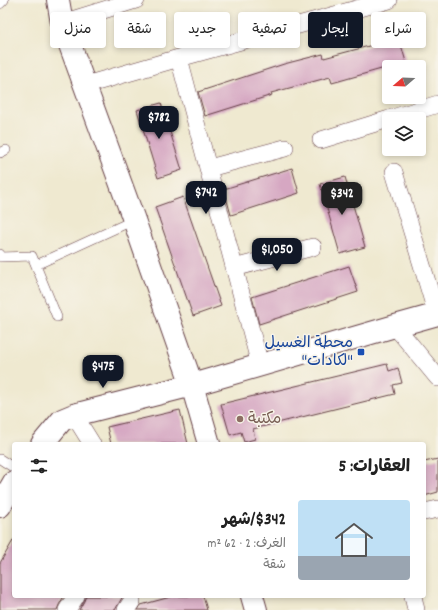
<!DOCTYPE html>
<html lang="ar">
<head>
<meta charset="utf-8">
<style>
  body { margin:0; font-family:Dekko,"Playpen Sans Arabic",sans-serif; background:#f6f6f6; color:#222; direction:rtl; height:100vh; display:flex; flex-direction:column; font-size:15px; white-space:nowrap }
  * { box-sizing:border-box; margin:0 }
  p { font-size:13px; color:#767676 }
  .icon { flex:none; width:22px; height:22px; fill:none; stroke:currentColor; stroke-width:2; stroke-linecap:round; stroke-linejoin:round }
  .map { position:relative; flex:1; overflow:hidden; direction:ltr }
  .side { position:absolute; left:12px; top:442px; width:414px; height:156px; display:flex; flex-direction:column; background:#fff; border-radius:4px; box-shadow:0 2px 6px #0003; direction:rtl }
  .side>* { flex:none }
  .hud { position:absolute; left:12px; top:12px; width:414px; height:36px; direction:rtl; display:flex; gap:8px }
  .needle { width:26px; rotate:251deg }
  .tools { position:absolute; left:382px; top:60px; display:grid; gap:8px }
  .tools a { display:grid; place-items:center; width:44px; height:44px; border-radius:4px; background:#fff; box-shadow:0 2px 6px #0003; font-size:20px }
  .price { position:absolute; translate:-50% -34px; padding:0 9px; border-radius:8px; background:#111827; color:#fff; font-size:13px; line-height:26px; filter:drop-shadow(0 1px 2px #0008) }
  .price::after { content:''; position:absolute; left:50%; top:24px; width:12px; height:9px; margin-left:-6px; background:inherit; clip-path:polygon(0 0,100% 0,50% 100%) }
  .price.selected { background:#222; color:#fff }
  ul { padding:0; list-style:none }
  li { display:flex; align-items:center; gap:12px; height:100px; padding:0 16px }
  li span { display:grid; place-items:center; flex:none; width:112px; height:80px; border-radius:4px; color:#555 }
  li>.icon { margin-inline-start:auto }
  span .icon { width:48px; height:48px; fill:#fffc; stroke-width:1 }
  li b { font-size:17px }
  h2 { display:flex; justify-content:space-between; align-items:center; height:48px; padding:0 16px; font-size:17px }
  .tag { padding:0 14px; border-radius:4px; background:#fff; box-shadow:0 2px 6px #0003; font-size:14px; line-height:36px }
  .tag.selected { background:#111827; color:#fff }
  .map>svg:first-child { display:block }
  .building { fill:#d6a7c2 }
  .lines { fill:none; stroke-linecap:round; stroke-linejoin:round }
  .service-casing { stroke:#633d44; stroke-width:10 }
  .minor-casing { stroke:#633d44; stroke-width:18 }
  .tertiary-casing { stroke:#633d44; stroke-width:24 }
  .secondary-casing { stroke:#633d44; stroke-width:24 }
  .service { stroke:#fff; stroke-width:9 }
  .minor { stroke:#fff; stroke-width:17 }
  .tertiary { stroke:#fff; stroke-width:22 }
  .secondary { stroke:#fff; stroke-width:22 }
  .transit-dot { fill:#1a4fb4; stroke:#f7f3e8; stroke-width:1.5 }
  .education-dot { fill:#8d6e63; stroke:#f7f3e8; stroke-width:1.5 }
  .labels { text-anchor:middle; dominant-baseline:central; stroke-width:3; stroke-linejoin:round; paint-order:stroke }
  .transit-label { font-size:16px; fill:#164399; stroke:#f7f3e8; text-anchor:end }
  .education-label { font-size:16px; fill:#785e54; stroke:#f7f3e8; text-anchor:start }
</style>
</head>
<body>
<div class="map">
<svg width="438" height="610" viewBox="0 0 438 610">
  <rect width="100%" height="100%" fill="#f7f3e8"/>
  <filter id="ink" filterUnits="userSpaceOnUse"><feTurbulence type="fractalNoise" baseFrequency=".025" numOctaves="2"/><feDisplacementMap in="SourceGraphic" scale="8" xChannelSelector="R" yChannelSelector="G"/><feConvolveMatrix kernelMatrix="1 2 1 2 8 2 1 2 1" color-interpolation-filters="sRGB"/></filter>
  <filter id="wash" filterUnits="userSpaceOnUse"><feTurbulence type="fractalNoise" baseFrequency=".012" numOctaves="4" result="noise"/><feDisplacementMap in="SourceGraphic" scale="16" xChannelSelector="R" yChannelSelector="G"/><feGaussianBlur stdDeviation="0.9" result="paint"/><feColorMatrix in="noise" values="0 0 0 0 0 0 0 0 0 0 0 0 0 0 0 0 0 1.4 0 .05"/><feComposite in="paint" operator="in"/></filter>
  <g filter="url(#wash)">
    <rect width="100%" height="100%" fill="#efe9d0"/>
    <g id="blocks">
      <path class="building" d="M 399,38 L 406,62 L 332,83 L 330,77 L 271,93 L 272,95 L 205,116 L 198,92 L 284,64 L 323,54 L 324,58 Z
        M 161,103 L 182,170 L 158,178 L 137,110 Z
        M 292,168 L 299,193 L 231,215 L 224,189 Z
        M 345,177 L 365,247 L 340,254 L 320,184 Z
        M 183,197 L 221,306 L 193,316 L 155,207 Z
        M 349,266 L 358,292 L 259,324 L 252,297 Z
        M 387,364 L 389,371 L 398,368 L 402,383 L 393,385 L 395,394 L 253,429 L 255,439 L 244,442 L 241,432 L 230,435 L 221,404 Z
        M 180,410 L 188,444 L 111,444 L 107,427 Z
        M 438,459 L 438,492 L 424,496 L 424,462 Z
        M 14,539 L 14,596 L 64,596 L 59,605 L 57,610 L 0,610 L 0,563 Z
        M 86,596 L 123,596 L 115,610 L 79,610 L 84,601 Z
        M 174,596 L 203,596 L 207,610 L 138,610 L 141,605 Z"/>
    </g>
  </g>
  <g filter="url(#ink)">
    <use href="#blocks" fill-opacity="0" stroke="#633d44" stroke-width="1"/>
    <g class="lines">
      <defs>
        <path id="service" d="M 0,4 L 4,0
          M 0,153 L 6,150
          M 0,254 L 1,257 L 32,256 L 57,317
          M 36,265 L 134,220
          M 0,459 L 14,468"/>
        <path id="minor" d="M 62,23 L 136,0
          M 179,58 L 260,365
          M 86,85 L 179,58 L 389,0
          M 389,119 L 438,104
          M 321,140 L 389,119
          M 209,168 L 285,148
          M 394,172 L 437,315
          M 234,268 L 313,247
          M 395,326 L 438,378
          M 74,415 L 92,444
          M 424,512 L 438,509
          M 413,596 L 416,610
          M 67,610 L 76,596
          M 126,610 L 132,601"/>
        <path id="tertiary" d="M 58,0 L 62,23 L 134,220 L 192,385 L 209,444
          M 252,596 L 256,610"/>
        <path id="secondary" d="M 42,444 L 62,420 L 74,415 L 192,385 L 395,326 L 438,314
          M 0,506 L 14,482"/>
      </defs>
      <use href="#service" class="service-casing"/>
      <use href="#minor" class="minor-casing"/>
      <use href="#tertiary" class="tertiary-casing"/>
      <use href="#secondary" class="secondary-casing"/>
      <use href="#service" class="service"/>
      <use href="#minor" class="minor"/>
      <use href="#tertiary" class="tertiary"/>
      <use href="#secondary" class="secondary"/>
    </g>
  </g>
  <rect class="transit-dot" x="357" y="348" width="8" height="8" rx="2"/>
  <circle class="education-dot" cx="240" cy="419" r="4"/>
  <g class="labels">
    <g class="transit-label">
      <text x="353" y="343">محطة الغسيل<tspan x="353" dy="18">"لكادات"</tspan></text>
    </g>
    <g class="education-label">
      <text x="248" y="419">مكتبة</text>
    </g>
  </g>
</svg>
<div class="tools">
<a><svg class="needle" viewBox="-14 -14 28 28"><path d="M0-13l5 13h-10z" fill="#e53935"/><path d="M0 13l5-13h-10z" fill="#767676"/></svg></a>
<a><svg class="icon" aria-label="layers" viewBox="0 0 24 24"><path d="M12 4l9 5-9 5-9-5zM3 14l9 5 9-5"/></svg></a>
</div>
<b class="price" style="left:159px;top:140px">$782</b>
<b class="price" style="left:206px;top:215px">$742</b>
<b class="price selected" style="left:342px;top:216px">$342</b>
<b class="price" style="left:277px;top:272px">$1,050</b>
<b class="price" style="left:103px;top:389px">$475</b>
<div class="hud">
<a class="tag">شراء</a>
<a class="tag selected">إيجار</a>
<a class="tag">تصفية</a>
<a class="tag">جديد</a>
<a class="tag">شقة</a>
<a class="tag">منزل</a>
</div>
<section class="side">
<h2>العقارات: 5<svg class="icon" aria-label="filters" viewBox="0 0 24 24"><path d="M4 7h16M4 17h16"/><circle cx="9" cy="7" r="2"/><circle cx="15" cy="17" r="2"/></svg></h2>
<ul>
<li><span style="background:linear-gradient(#bfe0f5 70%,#9aa5b1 0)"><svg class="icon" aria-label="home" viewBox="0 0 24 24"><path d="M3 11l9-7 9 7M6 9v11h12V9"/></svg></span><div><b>$342/شهر</b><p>الغرف: 2 · 62 m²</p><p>شقة</p></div></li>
</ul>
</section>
</div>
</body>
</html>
